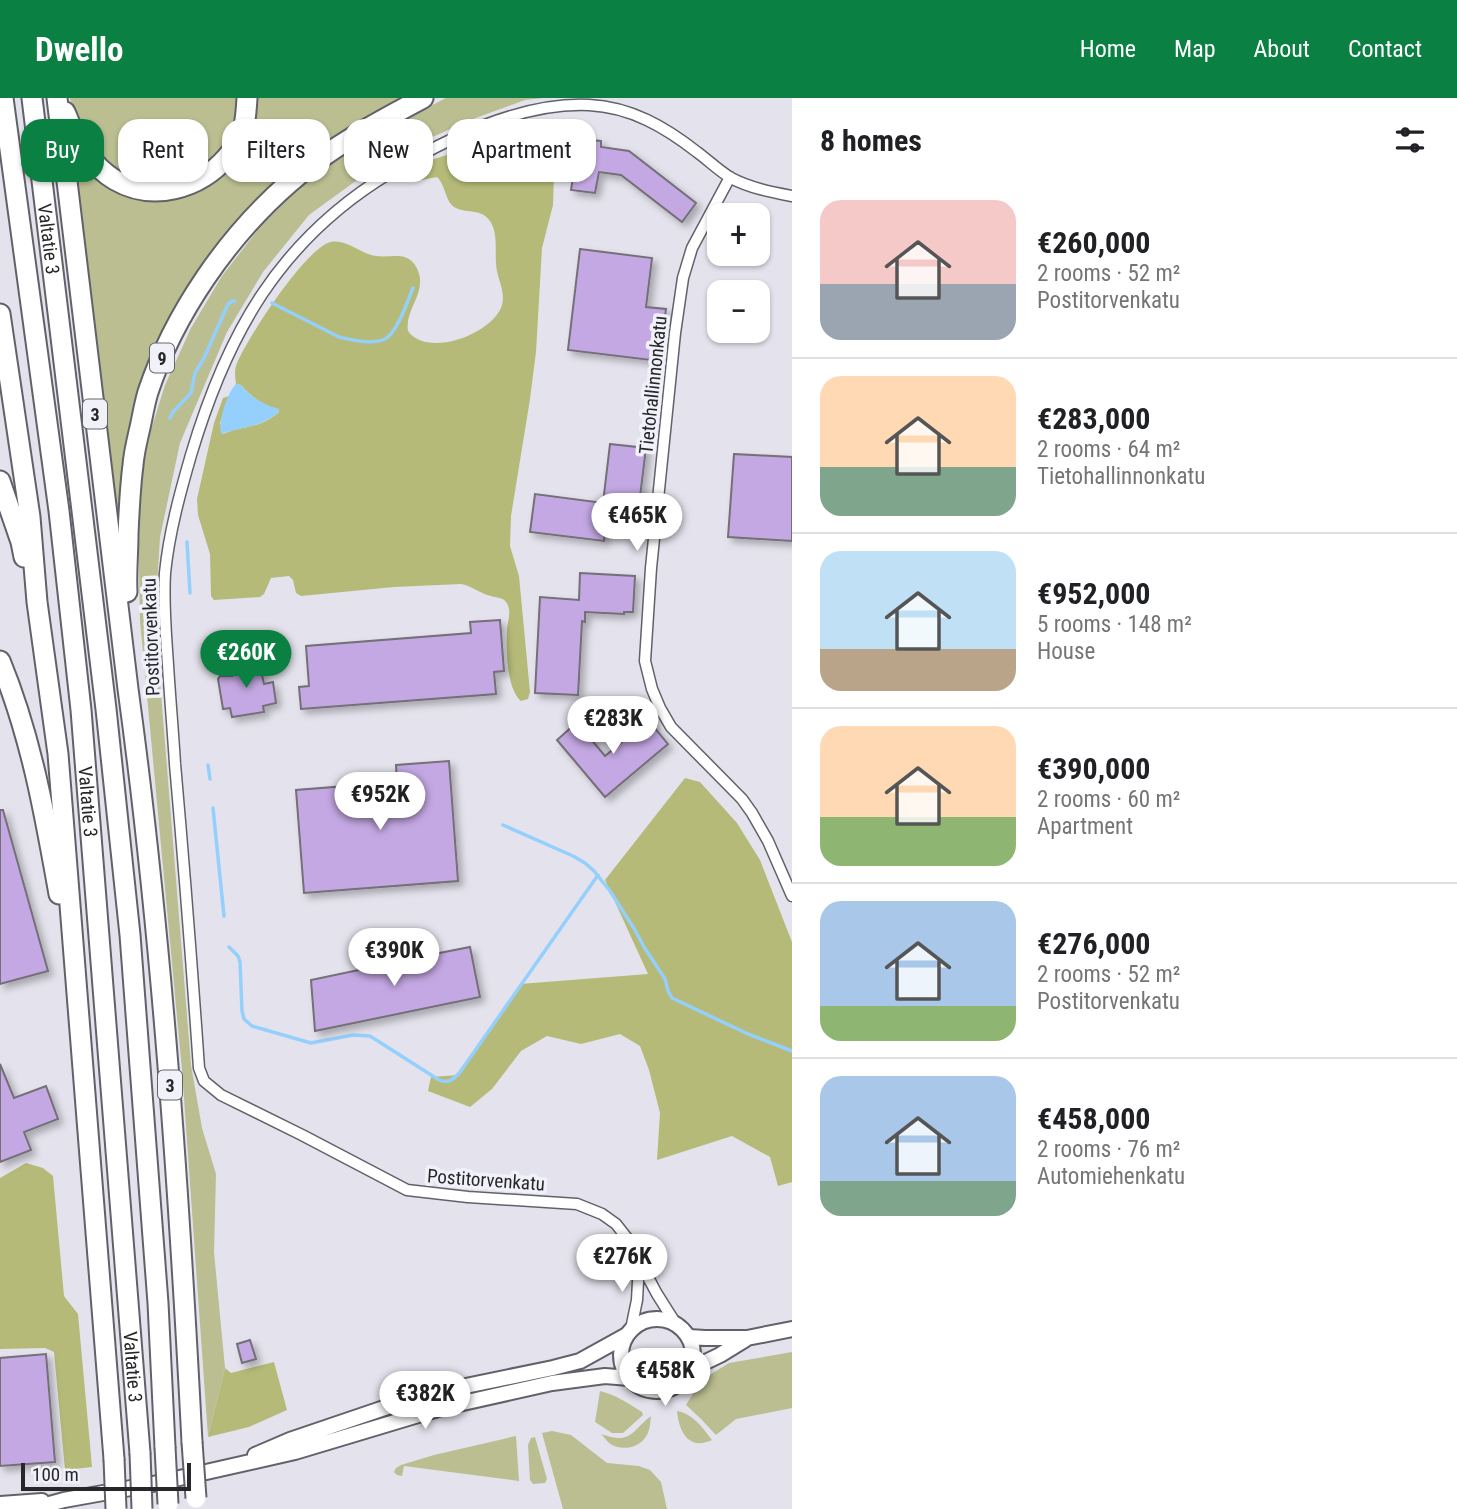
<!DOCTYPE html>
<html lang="en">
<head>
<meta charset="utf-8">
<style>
  body { margin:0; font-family:"Roboto Condensed",sans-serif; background:#f2f2f2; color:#202124; height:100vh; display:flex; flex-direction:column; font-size:26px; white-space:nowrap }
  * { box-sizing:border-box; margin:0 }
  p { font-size:23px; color:#757577 }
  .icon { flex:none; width:38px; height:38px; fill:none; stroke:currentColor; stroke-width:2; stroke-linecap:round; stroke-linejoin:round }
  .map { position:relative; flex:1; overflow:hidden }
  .drawer { display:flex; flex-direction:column; background:#fff; width:665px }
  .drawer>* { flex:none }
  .top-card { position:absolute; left:21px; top:21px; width:665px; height:63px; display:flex; gap:14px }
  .buttons { position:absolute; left:707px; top:105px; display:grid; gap:14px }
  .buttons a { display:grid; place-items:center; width:63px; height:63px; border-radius:14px; background:#fff; box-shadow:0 2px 5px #0004; font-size:35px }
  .scale { position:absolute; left:21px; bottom:18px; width:170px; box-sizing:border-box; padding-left:7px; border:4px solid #27272a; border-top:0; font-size:19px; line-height:24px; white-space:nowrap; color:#27272a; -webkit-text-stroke:5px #f1f1fa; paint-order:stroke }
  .price { position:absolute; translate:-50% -60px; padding:0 16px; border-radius:24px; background:#fff; color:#222; font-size:23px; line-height:46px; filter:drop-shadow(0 2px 4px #0008) }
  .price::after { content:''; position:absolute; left:50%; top:42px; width:21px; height:16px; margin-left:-10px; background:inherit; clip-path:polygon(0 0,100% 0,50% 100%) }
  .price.on { background:#0b8043; color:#fff }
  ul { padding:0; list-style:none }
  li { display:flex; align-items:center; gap:21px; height:175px; padding:0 28px }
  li+li { border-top:2px solid #e0e0e0 }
  li span { display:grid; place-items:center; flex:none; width:196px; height:140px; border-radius:21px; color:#555 }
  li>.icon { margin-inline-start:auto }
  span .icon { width:84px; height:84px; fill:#fffc; stroke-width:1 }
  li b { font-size:30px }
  h2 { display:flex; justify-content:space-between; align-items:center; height:84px; padding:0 28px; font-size:30px }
  .pill { padding:0 24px; border-radius:21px; background:#fff; box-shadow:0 2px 5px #0004; font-size:24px; line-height:63px }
  .pill.on { background:#0b8043; color:#fff }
  header { display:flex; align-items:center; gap:42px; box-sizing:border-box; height:98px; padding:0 35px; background:#0b8043; color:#fff }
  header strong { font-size:33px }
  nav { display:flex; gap:38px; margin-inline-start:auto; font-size:24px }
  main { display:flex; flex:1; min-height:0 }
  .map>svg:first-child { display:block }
  .green { fill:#babe91 }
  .forest { fill:#b5ba78 }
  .water { fill:#95cffc }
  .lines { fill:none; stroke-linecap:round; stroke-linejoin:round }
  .stream { stroke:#95cffc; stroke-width:3.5 }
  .building { fill:#c4a8e3; stroke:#736f77; stroke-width:2; filter:url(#shadow) }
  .minor-casing { stroke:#616169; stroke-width:13 }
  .secondary-casing { stroke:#616169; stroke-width:18 }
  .motorway-casing { stroke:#616169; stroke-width:23 }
  .minor { stroke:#fff; stroke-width:10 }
  .secondary { stroke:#fff; stroke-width:14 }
  .motorway { stroke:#fff; stroke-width:19 }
  .motorway-bridge-casing { stroke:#616169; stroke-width:23; stroke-linecap:butt }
  .motorway-bridge { stroke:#fff; stroke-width:19 }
  .labels { text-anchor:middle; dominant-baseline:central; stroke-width:7; stroke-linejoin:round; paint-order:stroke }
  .shield { fill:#f1f1fa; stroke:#646468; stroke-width:2 }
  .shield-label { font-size:18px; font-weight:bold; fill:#27272a }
  .street-label { font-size:19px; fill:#27272a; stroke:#f1f1fa }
</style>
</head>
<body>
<header>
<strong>Dwello</strong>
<nav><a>Home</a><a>Map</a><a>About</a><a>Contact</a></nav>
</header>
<main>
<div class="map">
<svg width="792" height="1411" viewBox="0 0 792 1411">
  <defs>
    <filter id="shadow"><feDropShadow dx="4.5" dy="4.5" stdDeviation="3.5" flood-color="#0004"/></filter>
  </defs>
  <rect width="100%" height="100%" fill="#e4e3ed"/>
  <path class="green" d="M 70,0 L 237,0 L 237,9 L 232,37 L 207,71 L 182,81 L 143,84 L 119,78 L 97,57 L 72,13 Z
    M 252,0 L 406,0 L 289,76 L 158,256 L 123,414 L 115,414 L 68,44 L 110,88 L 208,86 Z
    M 446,0 L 544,0 L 525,2 L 473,21 L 419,45 L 368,74 L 309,117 L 263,174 L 227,234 L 180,345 L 160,439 L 155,521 L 191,967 L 202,1030 L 216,1076 L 214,1154 L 225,1270 L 208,1339 L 182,972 L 140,523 L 138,419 L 143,369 L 150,335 L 165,287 L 191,230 L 222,178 L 263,125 L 303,86 L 345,54 L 390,29 Z
    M 792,1254 L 792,1310 L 736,1321 L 716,1337 L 701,1321 L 686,1307 L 697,1289 L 708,1278 L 729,1265 Z
    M 600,1293 C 616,1297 628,1305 642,1314 L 643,1317 L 623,1335 L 612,1335 L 595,1324 Z
    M 677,1313 C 692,1315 703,1330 712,1342 C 688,1353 679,1333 677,1313 Z
    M 651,1318 C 650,1325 650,1334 645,1340 C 637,1351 620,1353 609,1345 C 606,1342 604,1339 601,1336 C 632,1347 630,1334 651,1318 Z
    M 552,1333 L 571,1337 L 607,1365 L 639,1368 L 650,1372 L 661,1384 L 667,1411 L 563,1411 L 542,1335 Z
    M 516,1338 L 519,1383 L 404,1368 L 402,1378 L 397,1377 L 394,1374 L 396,1370 L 401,1367 L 434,1357 Z
    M 535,1339 L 547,1381 L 545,1385 L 533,1386 L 530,1382 L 528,1347 L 531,1340 Z"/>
  <path class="forest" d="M 536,24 C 549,24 553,34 555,46 L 553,107 L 542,150 L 536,254 L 530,301 L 511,418 L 510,448 L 519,478 L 530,594 L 528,601 L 521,603 C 506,590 506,550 507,530 C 508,523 512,511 506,504 C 503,499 496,500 491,498 C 480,496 473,488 461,486 L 394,489 L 301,498 L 296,495 L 293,482 L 289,478 L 271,480 L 264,496 L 260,499 L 214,502 L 211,498 L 210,456 L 198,417 L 197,401 L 214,325 L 223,300 L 229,298 L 220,325 L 223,336 C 244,327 260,331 279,314 L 279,311 C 265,309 250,298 241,287 L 236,286 C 235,279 234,272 237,265 C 247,241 306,149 331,144 C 347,141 360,156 376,158 C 390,160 406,153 415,167 C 431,192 404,210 408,233 C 428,261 494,235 502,207 C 506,193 496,179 496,165 C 495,151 498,135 490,123 C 481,110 468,116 456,110 C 445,105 446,87 437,79 L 422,82 L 419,80 L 417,76 L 424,66 L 428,63 L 478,47 L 501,32 Z
    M 685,680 L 700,684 L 737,725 L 760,762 L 792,844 L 792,1084 L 778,1088 L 770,1059 L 732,1038 L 657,1062 L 660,1015 L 649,972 L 640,948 L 620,936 L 581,946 L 547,938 L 521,953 L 492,991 L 470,1009 L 428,993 L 431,979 L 459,977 L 520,886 L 648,876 L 605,782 Z
    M 26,1065 L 43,1070 L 53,1078 L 64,1198 L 78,1216 L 92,1369 L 65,1372 L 54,1254 L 45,1250 L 0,1251 L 0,1080 Z
    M 274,1264 L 287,1312 L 249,1329 L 208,1339 L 225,1270 L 231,1275 Z"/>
  <path class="water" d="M 236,286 L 241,287 C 250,299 265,308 279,311 L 279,314 C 262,329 241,329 221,336 C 218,324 227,295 236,286 Z"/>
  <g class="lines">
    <path class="stream" d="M 272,205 L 339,239 C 352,242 372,247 385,241 C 397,235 408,202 413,190
      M 170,320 L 173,314 L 191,295 L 195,275 L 204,260 L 228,206 L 232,203 L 235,203
      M 187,444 L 190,495
      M 208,667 L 210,681
      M 213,710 L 224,818
      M 503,727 L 573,758 L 585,765 L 594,773 L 610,793 L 635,832 L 644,849 L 665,881 L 668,893 L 672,900 L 748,936 L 792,953
      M 229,849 L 238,858 L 240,864 L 242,913 L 244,921 L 252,928 L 311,945 L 353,937 L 370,938 L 439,982 C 449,986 454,981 460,974 L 598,777"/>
  </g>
  <path class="building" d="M 579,41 L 601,43 L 601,49 L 629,53 L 696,105 L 682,124 L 621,77 L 599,74 L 595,95 L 571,92 Z
    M 580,151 L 652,160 L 646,209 L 666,211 L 659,263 L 568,252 Z
    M 610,346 L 646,350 L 636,431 L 606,428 L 604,443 L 530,434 L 535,396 L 603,405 Z
    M 734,356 L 792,359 L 792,443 L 728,439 Z
    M 580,475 L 635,478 L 633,514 L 624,514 L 624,516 L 585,514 L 585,524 L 582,523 L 578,597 L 535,595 L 540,499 L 579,502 Z
    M 500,522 L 504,573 L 494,574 L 496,596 L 301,611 L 299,589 L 309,588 L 306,548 L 471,535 L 470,524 Z
    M 257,563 L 259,577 L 262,577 L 264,586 L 273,584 L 276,605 L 263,608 L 264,614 L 232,619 L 230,610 L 223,611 L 218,581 L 220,578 L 232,578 L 230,567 Z
    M 649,623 L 668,646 L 605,699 L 557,642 L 575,626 L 583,635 L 585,634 L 605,658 L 641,628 L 642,629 Z
    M 449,663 L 458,783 L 304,795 L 296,692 L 397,684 L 396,667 Z
    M 0,712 L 3,712 L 48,873 L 0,886 Z
    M 470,849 L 480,899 L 315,933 L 311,882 L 373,869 L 372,862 L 413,853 L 414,860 Z
    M 0,966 L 14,1000 L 46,988 L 58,1021 L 24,1034 L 31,1052 L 0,1064 Z
    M 250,1242 L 256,1261 L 242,1265 L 237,1246 Z
    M 46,1256 L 55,1364 L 0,1368 L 0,1260 Z"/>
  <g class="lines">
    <defs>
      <path id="minor" d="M 730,79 L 692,150 L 683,180 L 675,235 L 651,470 L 645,563 L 652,591 L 660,610 L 671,629 L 742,701 L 752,715 L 768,743 L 792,798
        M 676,1226 L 657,1196 L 627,1140 L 616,1126 L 602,1116 L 577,1106 L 468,1099 L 407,1092 L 302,1037 L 221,997 L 204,983 L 199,970 C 192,869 184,767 175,666 C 173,633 170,600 168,567 C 166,536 163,506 165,475 C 169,435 180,395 191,357 C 227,236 279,142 390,75 C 447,40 520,4 589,7 C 631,9 665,29 697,54 C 708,62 719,73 731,80 C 750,90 771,94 792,98
        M 631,1231 L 637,1202 L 639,1165"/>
      <path id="secondary" d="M621 1257a36 36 0 1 1 72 0a36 36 0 1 1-72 0Z
        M 689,1239 L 705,1240 L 747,1240 L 792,1231
        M 691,1271 L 720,1257 L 746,1241
        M 255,1357 L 290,1342 L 396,1306 L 456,1290 L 553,1270 L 580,1263 L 627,1237
        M 0,1406 L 42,1403
        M 31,1411 L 64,1402 L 153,1386 L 295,1354 L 445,1309 L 552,1285 L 605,1278 L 629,1280"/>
      <g id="motorway">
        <path id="s1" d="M 3,0 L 59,413 L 81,612 L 140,1355"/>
        <path id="s2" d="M 32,0 L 106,611 L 130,837 L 158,1205 L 165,1349"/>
        <path d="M 57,0 L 128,591 C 162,840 179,1092 192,1344"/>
        <path d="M 65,14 C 75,40 90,67 115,82 C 153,104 199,91 227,59 C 230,55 234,51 237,47 C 245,32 246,17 247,0"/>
        <path d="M 0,216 L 30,419 L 37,504 L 58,656 L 114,1361"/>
        <path d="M 0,383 L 21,444 L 24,459"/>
        <path d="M 127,494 C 126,475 128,455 128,436 C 129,413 130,390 133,367 C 134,353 138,339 141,325 C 143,315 145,304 148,294 C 174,216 227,139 289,85 C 329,50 376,25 423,0"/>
        <path d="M 0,563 C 31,638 45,717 59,796"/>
      </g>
    </defs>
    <use href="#minor" class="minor-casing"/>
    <use href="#secondary" class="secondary-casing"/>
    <use href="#motorway" class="motorway-casing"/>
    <use href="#minor" class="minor"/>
    <use href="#secondary" class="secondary"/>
    <use href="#motorway" class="motorway"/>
    <defs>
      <path id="motorway-bridge" d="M 192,1344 L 196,1400
        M 165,1349 L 168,1406
        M 140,1355 L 142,1411
        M 114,1361 L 116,1411"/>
    </defs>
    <use href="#motorway-bridge" class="motorway-bridge-casing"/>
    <use href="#motorway-bridge" class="motorway-bridge"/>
  </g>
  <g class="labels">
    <g class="shield">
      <rect x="150" y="245.5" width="24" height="29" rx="5"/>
      <rect x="83" y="301.5" width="24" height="29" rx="5"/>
      <rect x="158" y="972.5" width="24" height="29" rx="5"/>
    </g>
    <g class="shield-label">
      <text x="162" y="260">9</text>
      <text x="95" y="316">3</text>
      <text x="170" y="987">3</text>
    </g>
    <g class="street-label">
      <text stroke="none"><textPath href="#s2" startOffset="142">Valtatie 3</textPath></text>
      <text transform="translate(653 287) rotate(-84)">Tietohallinnonkatu</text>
      <text transform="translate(151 539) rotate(-92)">Postitorvenkatu</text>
      <text stroke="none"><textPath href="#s1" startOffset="709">Valtatie 3</textPath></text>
      <text transform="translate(486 1082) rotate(4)">Postitorvenkatu</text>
      <text stroke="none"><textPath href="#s1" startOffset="1276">Valtatie 3</textPath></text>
    </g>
  </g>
</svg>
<div class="buttons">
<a>+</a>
<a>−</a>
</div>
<div class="scale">100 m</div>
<b class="price" style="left:637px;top:455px">€465K</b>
<b class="price on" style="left:246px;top:592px">€260K</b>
<b class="price" style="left:613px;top:658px">€283K</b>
<b class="price" style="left:380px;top:734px">€952K</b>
<b class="price" style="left:394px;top:890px">€390K</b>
<b class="price" style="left:622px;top:1196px">€276K</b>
<b class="price" style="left:665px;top:1310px">€458K</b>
<b class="price" style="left:425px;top:1333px">€382K</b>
<div class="top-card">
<a class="pill on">Buy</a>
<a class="pill">Rent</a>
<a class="pill">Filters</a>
<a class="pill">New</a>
<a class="pill">Apartment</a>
</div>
</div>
<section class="drawer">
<h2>8 homes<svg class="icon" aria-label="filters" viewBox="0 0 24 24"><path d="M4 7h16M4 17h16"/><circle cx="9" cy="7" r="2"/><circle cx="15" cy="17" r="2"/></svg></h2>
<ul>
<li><span style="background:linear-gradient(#f6c9c9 60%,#9aa5b1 0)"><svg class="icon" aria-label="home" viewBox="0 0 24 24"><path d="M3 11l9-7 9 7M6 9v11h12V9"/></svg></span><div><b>€260,000</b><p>2 rooms · 52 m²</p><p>Postitorvenkatu</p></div></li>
<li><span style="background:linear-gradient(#ffd9b3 65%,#7fa58c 0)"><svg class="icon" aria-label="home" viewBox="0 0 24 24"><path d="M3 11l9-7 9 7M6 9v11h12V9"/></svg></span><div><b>€283,000</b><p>2 rooms · 64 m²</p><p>Tietohallinnonkatu</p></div></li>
<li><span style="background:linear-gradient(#bfe0f5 70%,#b9a48a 0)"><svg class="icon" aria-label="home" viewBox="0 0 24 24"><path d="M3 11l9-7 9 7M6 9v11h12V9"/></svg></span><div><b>€952,000</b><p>5 rooms · 148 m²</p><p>House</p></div></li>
<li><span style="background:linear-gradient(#ffd9b3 65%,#8fb573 0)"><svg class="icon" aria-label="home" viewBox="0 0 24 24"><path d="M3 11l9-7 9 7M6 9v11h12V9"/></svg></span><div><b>€390,000</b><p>2 rooms · 60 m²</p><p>Apartment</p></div></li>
<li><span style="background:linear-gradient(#a9c7e8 75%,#8fb573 0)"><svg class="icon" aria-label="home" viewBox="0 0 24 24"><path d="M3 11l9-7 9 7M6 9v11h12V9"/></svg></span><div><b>€276,000</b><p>2 rooms · 52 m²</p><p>Postitorvenkatu</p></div></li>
<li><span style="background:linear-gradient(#a9c7e8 75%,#7fa58c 0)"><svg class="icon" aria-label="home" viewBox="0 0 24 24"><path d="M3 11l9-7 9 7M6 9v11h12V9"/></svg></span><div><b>€458,000</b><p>2 rooms · 76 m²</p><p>Automiehenkatu</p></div></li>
</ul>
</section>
</main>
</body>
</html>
